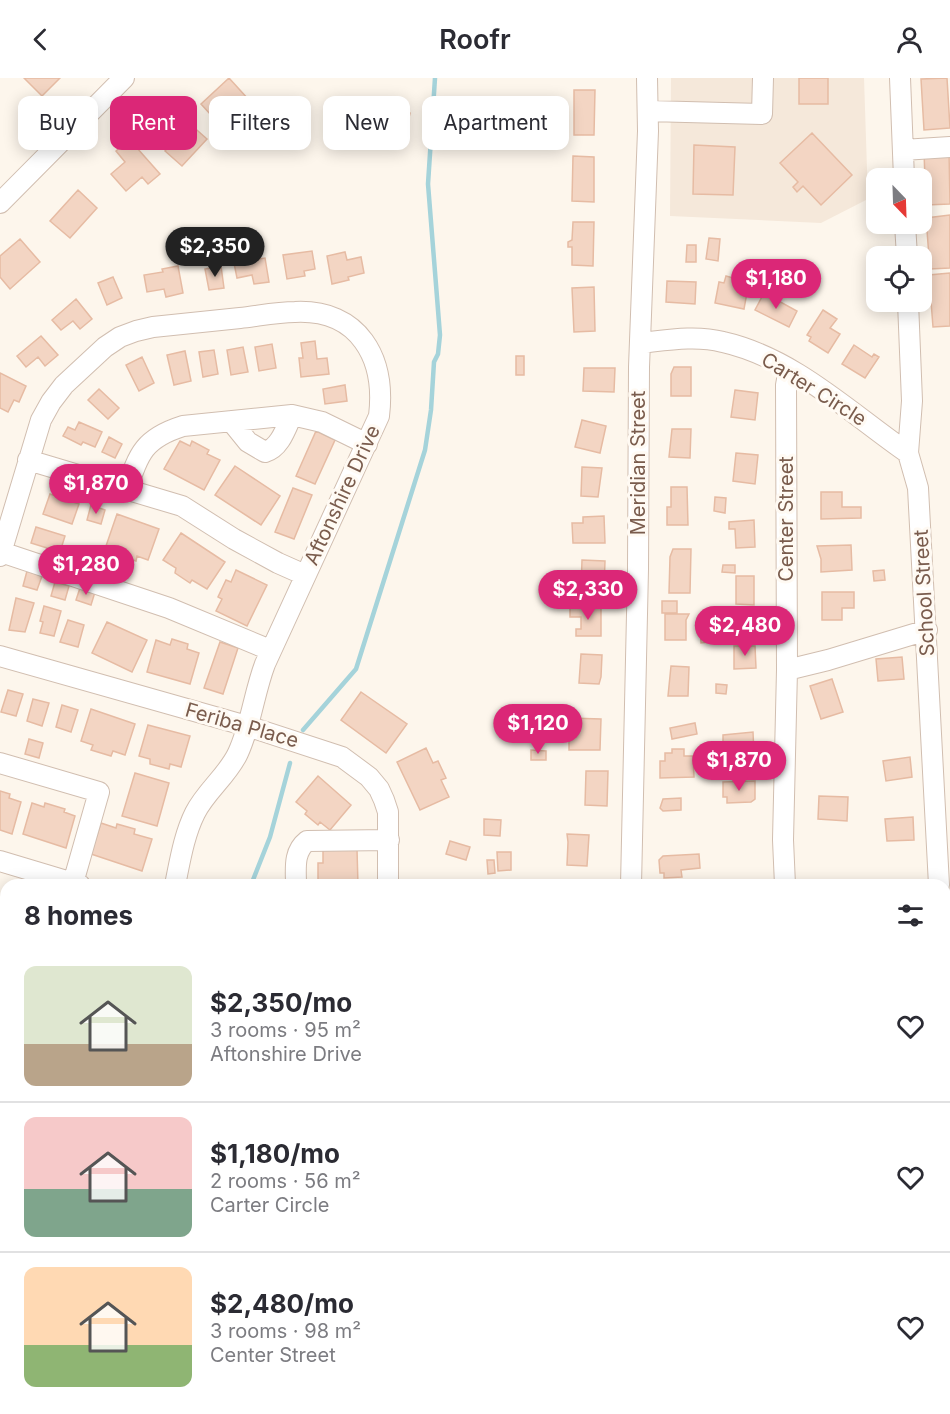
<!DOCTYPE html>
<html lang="en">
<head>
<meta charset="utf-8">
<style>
  body { margin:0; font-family:Inter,sans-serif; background:#f2f2f3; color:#2b2b33; height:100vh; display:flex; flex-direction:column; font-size:22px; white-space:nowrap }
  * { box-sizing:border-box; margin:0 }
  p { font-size:20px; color:#7c7c81 }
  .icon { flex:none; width:33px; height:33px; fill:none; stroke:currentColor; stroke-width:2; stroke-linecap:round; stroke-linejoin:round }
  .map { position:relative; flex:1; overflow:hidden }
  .side { position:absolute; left:0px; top:801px; width:951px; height:536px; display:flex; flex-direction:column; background:#fff; border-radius:18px 18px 0 0; box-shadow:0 3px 15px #0003 }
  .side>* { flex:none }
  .guide { position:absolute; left:18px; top:18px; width:600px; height:54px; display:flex; gap:12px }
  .needle { width:39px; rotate:157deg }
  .tools { position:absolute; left:866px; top:90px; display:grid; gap:12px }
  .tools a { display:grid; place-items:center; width:66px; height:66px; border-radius:12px; background:#fff; box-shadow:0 3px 15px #0003; font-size:30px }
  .price { position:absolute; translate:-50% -51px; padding:0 14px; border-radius:21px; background:#db2777; color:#fff; font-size:20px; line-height:39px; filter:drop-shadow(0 2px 3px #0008) }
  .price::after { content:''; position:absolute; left:50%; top:36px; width:18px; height:14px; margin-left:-9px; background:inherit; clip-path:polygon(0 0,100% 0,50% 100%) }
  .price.current { background:#222; color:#fff }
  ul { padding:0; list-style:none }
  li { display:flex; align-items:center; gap:18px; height:150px; padding:0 24px }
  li+li { border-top:2px solid #e1e1e2 }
  li span { display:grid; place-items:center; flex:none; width:168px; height:120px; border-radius:12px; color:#555 }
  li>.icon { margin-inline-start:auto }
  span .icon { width:72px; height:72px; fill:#fffc; stroke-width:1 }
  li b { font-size:26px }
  h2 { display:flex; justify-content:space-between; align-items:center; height:72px; padding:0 24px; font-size:26px }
  .tag { padding:0 21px; border-radius:12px; background:#fff; box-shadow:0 3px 15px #0003; font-size:21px; line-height:54px }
  .tag.current { background:#db2777; color:#fff }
  header { display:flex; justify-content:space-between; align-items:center; height:78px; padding:0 24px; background:#fff; font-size:27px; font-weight:600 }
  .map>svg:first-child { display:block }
  .residential { fill:#f5e8da }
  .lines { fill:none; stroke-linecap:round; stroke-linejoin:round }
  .stream { stroke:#a5d3da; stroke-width:4.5 }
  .building { fill:#f3d5c3; stroke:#e6bba3; stroke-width:1.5 }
  .minor-casing { stroke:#d1beb0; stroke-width:22 }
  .minor { stroke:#fff; stroke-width:20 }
  .labels { text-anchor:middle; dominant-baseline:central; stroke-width:6; stroke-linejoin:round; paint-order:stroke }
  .street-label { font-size:20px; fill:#7a5c4d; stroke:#fffaf3 }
</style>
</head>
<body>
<header><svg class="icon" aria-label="back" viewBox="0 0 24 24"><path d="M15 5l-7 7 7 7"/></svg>Roofr<svg class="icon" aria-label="person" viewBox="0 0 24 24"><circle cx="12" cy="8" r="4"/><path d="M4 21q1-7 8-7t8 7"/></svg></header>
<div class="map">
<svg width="950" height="1336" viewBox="0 0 950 1336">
  <rect width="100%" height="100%" fill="#fdf6ec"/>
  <path class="residential" d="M 671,0 L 864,0 L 868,121 L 821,145 L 670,138 Z"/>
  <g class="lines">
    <path class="stream" d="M 303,652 L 356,591 L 425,372 L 431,332 L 434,284 L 438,276 L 440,257 L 428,106 L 435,0
      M 251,807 L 270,759 L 290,685
      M 382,1330 L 385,1336"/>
  </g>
  <path class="building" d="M 24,0 L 60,0 L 42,18 Z
    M 229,0 L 249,22 L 221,48 L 201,26 Z
    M 799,0 L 828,0 L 828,26 L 799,26 Z
    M 947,0 L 950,50 L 924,52 L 921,1 Z
    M 574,12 L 595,12 L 594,57 L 574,57 Z
    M 390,32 L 410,35 L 405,57 L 386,54 Z
    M 180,37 L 207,61 L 182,88 L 165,73 L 178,58 L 169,50 Z
    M 812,55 L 852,97 L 821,127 L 803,108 L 797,114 L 793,109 L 798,104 L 780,85 Z
    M 129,61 L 160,96 L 148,106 L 142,99 L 126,113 L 111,96 L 125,84 L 116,73 Z
    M 694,67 L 735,69 L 733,117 L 693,116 Z
    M 949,73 L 950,126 L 926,127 L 924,74 Z
    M 573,78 L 594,79 L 594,124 L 572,123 Z
    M 78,112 L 97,130 L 70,160 L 50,143 Z
    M 950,137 L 950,190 L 930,191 L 926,140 Z
    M 573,144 L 594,144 L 593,188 L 572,187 L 572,169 L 568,169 L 568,164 L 572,162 Z
    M 709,160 L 720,161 L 718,183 L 706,181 Z
    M 20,161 L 40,184 L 10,211 L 0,199 L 0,178 Z
    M 687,167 L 696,167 L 696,184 L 686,184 Z
    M 312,173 L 315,191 L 304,193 L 305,198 L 287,201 L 283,177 Z
    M 345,174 L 347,182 L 361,179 L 364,195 L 348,199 L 349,202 L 332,206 L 327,178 Z
    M 265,180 L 269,204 L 254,206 L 252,197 L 237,200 L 234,185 Z
    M 178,188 L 183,215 L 166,219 L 164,211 L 147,214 L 144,197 L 163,194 L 162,191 Z
    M 221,188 L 224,210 L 209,212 L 205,191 Z
    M 793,191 L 804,195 L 800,204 L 790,200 Z
    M 950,195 L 950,248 L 933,249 L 929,197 Z
    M 726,198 L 737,201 L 736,207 L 748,209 L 744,231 L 715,225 L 719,204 L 724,205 Z
    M 113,199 L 122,220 L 107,227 L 98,205 Z
    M 667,203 L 696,204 L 695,226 L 666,224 Z
    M 594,209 L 595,253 L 574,254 L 572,210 Z
    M 764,215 L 797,233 L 789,249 L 755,232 Z
    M 76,221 L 92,241 L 80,251 L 73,243 L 61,252 L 52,242 Z
    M 823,232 L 837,241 L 830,250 L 840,256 L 828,275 L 809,263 L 811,259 L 807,257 Z
    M 41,258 L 58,277 L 45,288 L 38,279 L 26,289 L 17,278 Z
    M 315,263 L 317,281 L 327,280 L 329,296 L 301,299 L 299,280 L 303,280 L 301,265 Z
    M 272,266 L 276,290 L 259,293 L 255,269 Z
    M 854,267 L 872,279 L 874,276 L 879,279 L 865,300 L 842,286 Z
    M 243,269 L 248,294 L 231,297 L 227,272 Z
    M 214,272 L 218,296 L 203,299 L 199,274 Z
    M 185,273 L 191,303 L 174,307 L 167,277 Z
    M 516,278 L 524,278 L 524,297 L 516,297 Z
    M 142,279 L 154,305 L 139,313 L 126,287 Z
    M 674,289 L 691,289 L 691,318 L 671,318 L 671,296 Z
    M 584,290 L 615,290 L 614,314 L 583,313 Z
    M 0,295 L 26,308 L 19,324 L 14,322 L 8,334 L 0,330 Z
    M 345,307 L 347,323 L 325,326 L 323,311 Z
    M 99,311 L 119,330 L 108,341 L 88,322 Z
    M 735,312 L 758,315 L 755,342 L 731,339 Z
    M 582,342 L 606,348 L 600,375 L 575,369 Z
    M 79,344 L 102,354 L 95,369 L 83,364 L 81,367 L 63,358 L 68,349 L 75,352 Z
    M 672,351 L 691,351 L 690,380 L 669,379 Z
    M 316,353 L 335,362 L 315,406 L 296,398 Z
    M 109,359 L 122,366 L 115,380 L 102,374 Z
    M 180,363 L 190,368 L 192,363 L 209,372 L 207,376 L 220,382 L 204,412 L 164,391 Z
    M 736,375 L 758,377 L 755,406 L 733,403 Z
    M 235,388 L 280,418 L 261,447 L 215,417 Z
    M 582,389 L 602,390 L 598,419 L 581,418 Z
    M 671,409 L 687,409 L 688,447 L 667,447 L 667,429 L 671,429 Z
    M 293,410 L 312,417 L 294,461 L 275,454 Z
    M 821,414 L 842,414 L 842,429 L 861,429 L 861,440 L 821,441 Z
    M 50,416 L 79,426 L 72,446 L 43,436 Z
    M 715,419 L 726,420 L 725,435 L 714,433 Z
    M 91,427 L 105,432 L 101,446 L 87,442 Z
    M 117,436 L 159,451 L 148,482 L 137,478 L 136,483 L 117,477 L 118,472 L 106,468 Z
    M 604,438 L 605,465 L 573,465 L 572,445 L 583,445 L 583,439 Z
    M 754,442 L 755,469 L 736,470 L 735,451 L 729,451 L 729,444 Z
    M 36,449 L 65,458 L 60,474 L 31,465 Z
    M 181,455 L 225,484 L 207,511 L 192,502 L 190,505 L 175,495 L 176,490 L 163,482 Z
    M 851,467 L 852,492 L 821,494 L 821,481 L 817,468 Z
    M 673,471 L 691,471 L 690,515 L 669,515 L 670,479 Z
    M 582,482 L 605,483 L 604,511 L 581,511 Z
    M 723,487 L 735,487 L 735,495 L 722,494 Z
    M 236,492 L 267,507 L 247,548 L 216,533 L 222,521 L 218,519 L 226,502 L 231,504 Z
    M 884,492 L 885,502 L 874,503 L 873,493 Z
    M 27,493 L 42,498 L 37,512 L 23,508 Z
    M 736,498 L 754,498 L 754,527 L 736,526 Z
    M 55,504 L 69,508 L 65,522 L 51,518 Z
    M 80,510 L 95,514 L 91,527 L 76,522 Z
    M 822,514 L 854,514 L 854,530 L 842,530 L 842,542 L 822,542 Z
    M 16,520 L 34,525 L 25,554 L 9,552 Z
    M 662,523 L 677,523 L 677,535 L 662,535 Z
    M 44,528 L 61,533 L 54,558 L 40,555 L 43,544 L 40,543 Z
    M 570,530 L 601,530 L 601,558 L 576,558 L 576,551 L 581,551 L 581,539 L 570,539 Z
    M 665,536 L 689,536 L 686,542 L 686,562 L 665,562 Z
    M 68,542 L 84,547 L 78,569 L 60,564 Z
    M 107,544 L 147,562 L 132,594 L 92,575 Z
    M 700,547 L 708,547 L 709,564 L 701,565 Z
    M 172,561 L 188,566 L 187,571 L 199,575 L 190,606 L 147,594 L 156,562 L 170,567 Z
    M 220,564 L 238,570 L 223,616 L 204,610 Z
    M 734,568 L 755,568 L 756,590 L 734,591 Z
    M 581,576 L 602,577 L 601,599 L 599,606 L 579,605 Z
    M 902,579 L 904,601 L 878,603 L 876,581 Z
    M 671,588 L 689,589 L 688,618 L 668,618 Z
    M 832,601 L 843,634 L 821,641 L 810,608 Z
    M 716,606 L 727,607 L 726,616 L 716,615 Z
    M 8,612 L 23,616 L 16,638 L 1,634 Z
    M 361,614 L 407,646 L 386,675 L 341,642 Z
    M 33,621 L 49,625 L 42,648 L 27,643 Z
    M 62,627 L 78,632 L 71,654 L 56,649 Z
    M 91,631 L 135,646 L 125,677 L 113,673 L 111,678 L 91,672 L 93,667 L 81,663 Z
    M 569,640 L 601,641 L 600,672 L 569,672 Z
    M 695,645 L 697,656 L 672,661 L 670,650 Z
    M 148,647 L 190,658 L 181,689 L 170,686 L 169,691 L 150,686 L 150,681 L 139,678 Z
    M 753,654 L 754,676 L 726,677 L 723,674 L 723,657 Z
    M 29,661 L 43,665 L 39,680 L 25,676 Z
    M 426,670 L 433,685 L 438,683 L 446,700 L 441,702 L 449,719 L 420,732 L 397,684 Z
    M 672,671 L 684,671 L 684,678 L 693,678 L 694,699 L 660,700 L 660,683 L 665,683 L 665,675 L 672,675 Z
    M 531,672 L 546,673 L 546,682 L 531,682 Z
    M 910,679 L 912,699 L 886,703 L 883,683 Z
    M 586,693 L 608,693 L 607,728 L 585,727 Z
    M 135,695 L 169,705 L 157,748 L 122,738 Z
    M 318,698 L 351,727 L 330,752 L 320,744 L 318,747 L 305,736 L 307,733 L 296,724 Z
    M 755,703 L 755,721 L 751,724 L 727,725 L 727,719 L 723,719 L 723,704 Z
    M 0,713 L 10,716 L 9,720 L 21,724 L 12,756 L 0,752 Z
    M 819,718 L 848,719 L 847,743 L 818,741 Z
    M 681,720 L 681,732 L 663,733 L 660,730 L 663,721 Z
    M 32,725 L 44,729 L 45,725 L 65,731 L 64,734 L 75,738 L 66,770 L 23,756 Z
    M 913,739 L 914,762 L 887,763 L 885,741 Z
    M 484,741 L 501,742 L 500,758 L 484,757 Z
    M 101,745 L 116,750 L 117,746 L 135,751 L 134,756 L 152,761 L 142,793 L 91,776 Z
    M 567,756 L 589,757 L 587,788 L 567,787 L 568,764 Z
    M 450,763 L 470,769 L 466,782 L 446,776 Z
    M 323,771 L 357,771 L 358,807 L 323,807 L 323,803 L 318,803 L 318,785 L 323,785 Z
    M 497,774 L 511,774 L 511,792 L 498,793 Z
    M 699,776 L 700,790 L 681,792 L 682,799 L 664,800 L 664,795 L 660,795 L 659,782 L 663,778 Z
    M 487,782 L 494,782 L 495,795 L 488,796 Z
    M 2,817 L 6,819 L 6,850 L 0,848 Z
    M 102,1330 L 230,1330 L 209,1332 L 209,1336 L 103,1336 Z
    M 684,1333 L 684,1336 L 650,1336 L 650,1334 Z"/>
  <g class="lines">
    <defs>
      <path id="minor" d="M 900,0 L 904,100
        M 648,33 L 762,36 L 763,0
        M 903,72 L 950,69
        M 0,125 L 124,0
        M 905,146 L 907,178
        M 908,224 L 912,323 L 908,375 L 918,410 L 939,807
        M 641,265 C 668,262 696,257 723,264 C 794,280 850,335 908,375
        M 231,343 L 248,364 L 265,374 C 280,370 286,350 292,337
        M 28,382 L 182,428 L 234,461 L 278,485 L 305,497
        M 127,412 C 138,375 145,360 183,348 L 292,337 L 322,344 L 367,366
        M 1,474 L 169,530 L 270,572
        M 0,478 L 41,342 L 51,324 L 64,307 L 105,269 L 120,259 L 136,253 L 153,249 C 182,246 211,243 240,240 C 258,238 277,234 295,234 C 359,231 386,280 379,338 L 265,586 C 254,615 251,647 238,675 C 228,697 206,713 195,735 C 184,757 180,783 175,807
        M 0,578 L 247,648 L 342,679 L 369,699 L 379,711 L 384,722 L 388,734 L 388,807
        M 787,592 L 828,582 L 927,552
        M 0,685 L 99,714 L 73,805
        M 0,783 L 80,807
        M 296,807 C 296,791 293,774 307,763 L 389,762
        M 631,807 L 638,491 L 639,289 L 648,53 L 647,0
        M 785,807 L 783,762 L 787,592 L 786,307 L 789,291
        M 0,870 L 6,872
        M 945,922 L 950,1075
        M 0,1206 L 6,1207
        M 945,1223 L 950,1223
        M 791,1330 L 791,1336
        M 22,1336 L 22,1330
        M 621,1336 L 621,1330"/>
    </defs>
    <use href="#minor" class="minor-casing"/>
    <use href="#minor" class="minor"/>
  </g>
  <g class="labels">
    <g class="street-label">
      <text transform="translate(814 311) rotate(32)">Carter Circle</text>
      <text transform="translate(638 385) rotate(-90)">Meridian Street</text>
      <text transform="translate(342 417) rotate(-65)">Aftonshire Drive</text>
      <text transform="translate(786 441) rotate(-90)">Center Street</text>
      <text transform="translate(924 515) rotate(-93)">School Street</text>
      <text transform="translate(242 647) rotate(16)">Feriba Place</text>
    </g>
  </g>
</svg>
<div class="tools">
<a><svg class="needle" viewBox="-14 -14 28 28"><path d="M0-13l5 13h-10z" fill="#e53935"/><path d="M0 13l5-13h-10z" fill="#7c7c81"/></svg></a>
<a><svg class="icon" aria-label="locate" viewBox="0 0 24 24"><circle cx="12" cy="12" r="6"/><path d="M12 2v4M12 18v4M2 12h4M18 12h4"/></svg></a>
</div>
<b class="price current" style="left:215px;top:200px">$2,350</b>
<b class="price" style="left:776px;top:232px">$1,180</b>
<b class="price" style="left:96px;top:437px">$1,870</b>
<b class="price" style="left:86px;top:518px">$1,280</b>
<b class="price" style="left:588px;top:543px">$2,330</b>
<b class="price" style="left:745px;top:579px">$2,480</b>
<b class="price" style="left:538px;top:677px">$1,120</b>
<b class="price" style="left:739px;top:714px">$1,870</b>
<div class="guide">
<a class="tag">Buy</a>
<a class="tag current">Rent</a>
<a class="tag">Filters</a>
<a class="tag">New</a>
<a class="tag">Apartment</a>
</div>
<section class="side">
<h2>8 homes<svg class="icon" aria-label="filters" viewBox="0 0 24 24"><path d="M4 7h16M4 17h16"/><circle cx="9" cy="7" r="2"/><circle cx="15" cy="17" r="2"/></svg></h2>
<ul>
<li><span style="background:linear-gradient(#dfe7d0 65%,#b9a48a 0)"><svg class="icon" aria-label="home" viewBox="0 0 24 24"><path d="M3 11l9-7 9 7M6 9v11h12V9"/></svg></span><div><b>$2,350/mo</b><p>3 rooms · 95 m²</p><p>Aftonshire Drive</p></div><svg class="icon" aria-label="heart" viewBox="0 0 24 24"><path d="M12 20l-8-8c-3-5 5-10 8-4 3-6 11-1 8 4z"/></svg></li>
<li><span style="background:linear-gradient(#f6c9c9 60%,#7fa58c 0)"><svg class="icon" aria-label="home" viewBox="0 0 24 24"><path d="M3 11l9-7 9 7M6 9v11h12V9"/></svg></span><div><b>$1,180/mo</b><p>2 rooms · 56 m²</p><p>Carter Circle</p></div><svg class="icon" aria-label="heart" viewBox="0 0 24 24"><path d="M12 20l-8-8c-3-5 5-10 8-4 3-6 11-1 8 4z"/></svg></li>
<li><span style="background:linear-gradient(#ffd9b3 65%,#8fb573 0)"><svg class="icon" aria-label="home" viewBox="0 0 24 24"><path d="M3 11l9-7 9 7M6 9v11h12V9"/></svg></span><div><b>$2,480/mo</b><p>3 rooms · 98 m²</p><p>Center Street</p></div><svg class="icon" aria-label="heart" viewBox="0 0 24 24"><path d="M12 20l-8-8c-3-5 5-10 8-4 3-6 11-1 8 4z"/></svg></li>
</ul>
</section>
</div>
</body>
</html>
